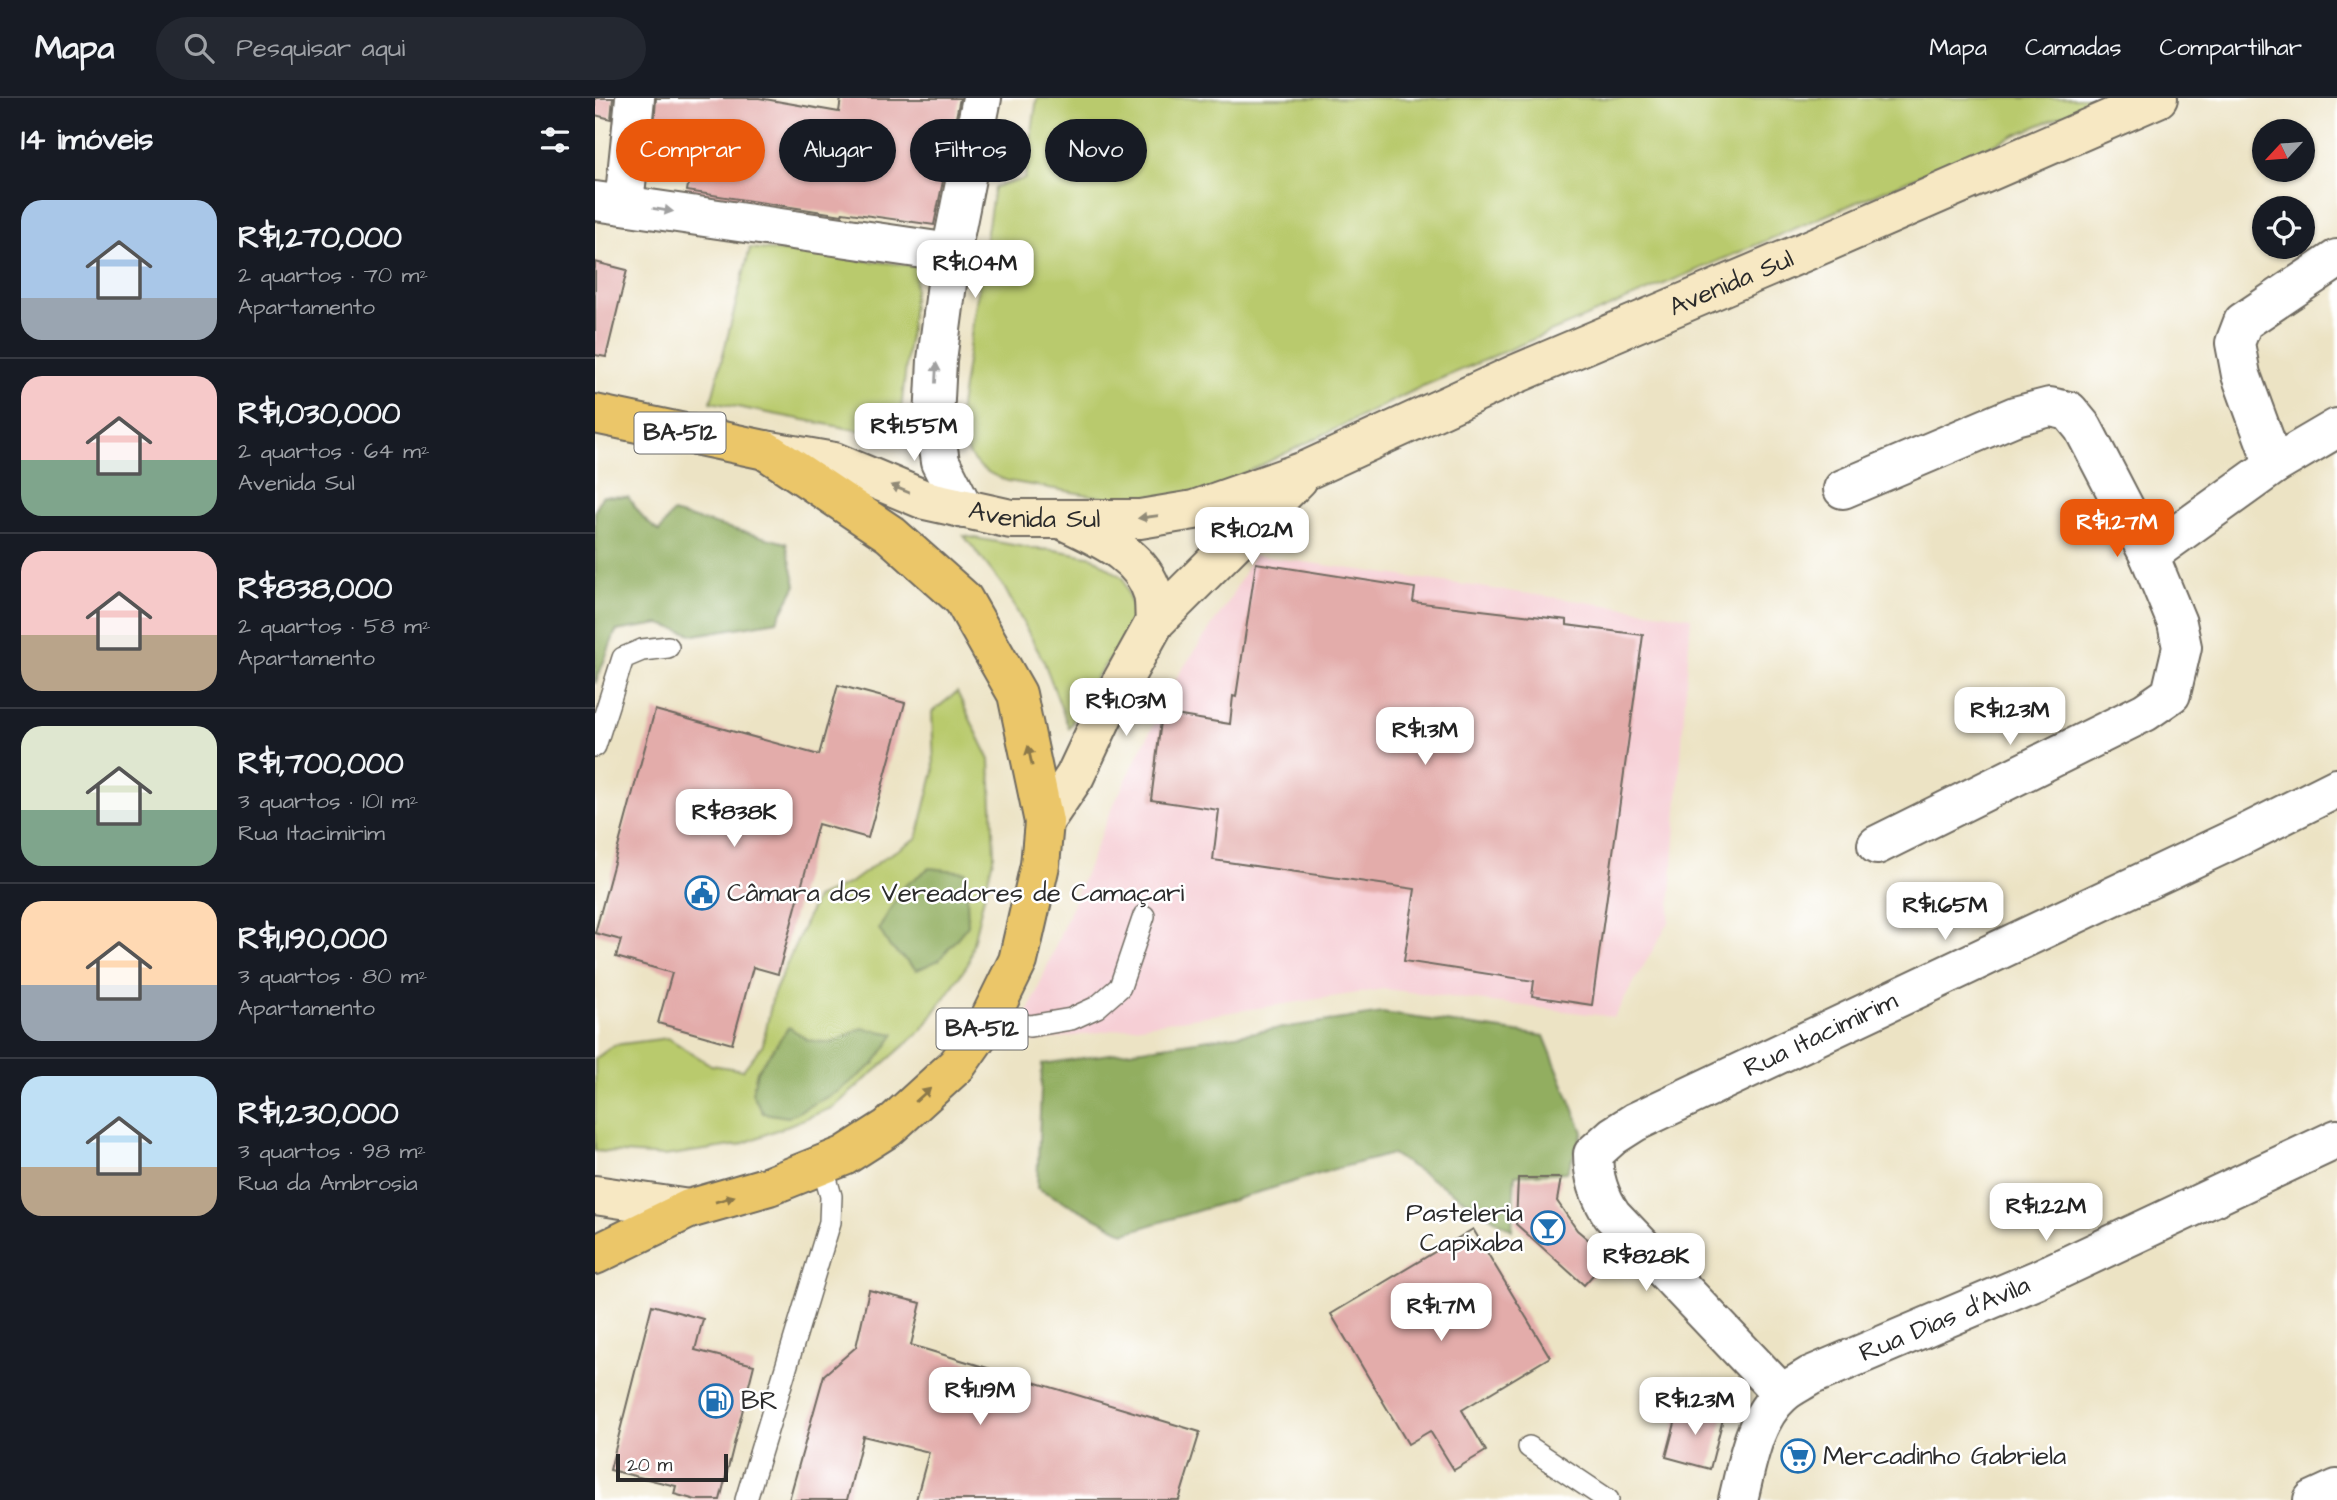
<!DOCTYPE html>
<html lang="pt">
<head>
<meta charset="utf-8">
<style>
  body { margin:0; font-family:"Architects Daughter",sans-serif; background:#242831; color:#f1f3f6; height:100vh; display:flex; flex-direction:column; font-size:26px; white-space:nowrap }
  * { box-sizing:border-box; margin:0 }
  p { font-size:23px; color:#9ea1a6 }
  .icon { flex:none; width:38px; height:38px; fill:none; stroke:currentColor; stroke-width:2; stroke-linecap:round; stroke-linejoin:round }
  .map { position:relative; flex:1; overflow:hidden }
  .drawer { display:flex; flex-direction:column; background:#171b24; width:595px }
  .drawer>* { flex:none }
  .banner { position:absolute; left:21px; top:21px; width:665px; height:63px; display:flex; gap:14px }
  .needle { width:46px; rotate:244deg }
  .fabs { position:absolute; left:1657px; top:21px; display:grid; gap:14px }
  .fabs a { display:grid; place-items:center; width:63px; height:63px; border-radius:50%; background:#171b24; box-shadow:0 2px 5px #0004; font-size:35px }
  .scale { position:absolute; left:21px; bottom:18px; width:112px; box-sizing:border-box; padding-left:7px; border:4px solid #2b2b2b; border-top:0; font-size:19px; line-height:24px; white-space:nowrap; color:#2b2b2b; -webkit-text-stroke:5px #fff; paint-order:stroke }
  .price { position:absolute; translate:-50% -60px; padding:0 16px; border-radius:14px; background:#fff; color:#222; font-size:23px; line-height:46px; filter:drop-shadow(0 2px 4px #0008) }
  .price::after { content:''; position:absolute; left:50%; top:42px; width:21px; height:16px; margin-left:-10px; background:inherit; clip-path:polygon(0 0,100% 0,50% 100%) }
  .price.on { background:#ea580c; color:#fff }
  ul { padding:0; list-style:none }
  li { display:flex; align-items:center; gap:21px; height:175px; padding:0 21px }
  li+li { border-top:2px solid #363941 }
  li span { display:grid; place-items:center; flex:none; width:196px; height:140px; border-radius:21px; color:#555 }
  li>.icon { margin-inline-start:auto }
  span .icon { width:84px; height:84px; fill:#fffc; stroke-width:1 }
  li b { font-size:30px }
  h2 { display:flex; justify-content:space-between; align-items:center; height:84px; padding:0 21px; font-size:30px }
  .chip { padding:0 24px; border-radius:32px; background:#171b24; box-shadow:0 2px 5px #0004; font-size:24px; line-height:63px }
  .chip.on { background:#ea580c; color:#fff }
  header { display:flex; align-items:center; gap:42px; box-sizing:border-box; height:98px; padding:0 35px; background:#171b24; border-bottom:2px solid #363941 }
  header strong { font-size:33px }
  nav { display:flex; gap:38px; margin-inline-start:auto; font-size:24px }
  .search { width:490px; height:63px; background:#242831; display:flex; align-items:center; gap:18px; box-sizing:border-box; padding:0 24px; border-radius:38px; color:#9ea1a6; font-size:26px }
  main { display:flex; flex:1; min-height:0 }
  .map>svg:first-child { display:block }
  .built { fill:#f6cfd5 }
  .green { fill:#b9ca6d; stroke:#727a4c; stroke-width:2 }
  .forest { fill:#92ae60; stroke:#5e6c46; stroke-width:2 }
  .building { fill:#e3acaa }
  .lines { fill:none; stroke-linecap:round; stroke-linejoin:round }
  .lane-casing { stroke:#6f6b61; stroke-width:24 }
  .street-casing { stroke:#6f6b61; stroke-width:42 }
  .secondary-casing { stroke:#6f6b61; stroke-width:42 }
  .primary-casing { stroke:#6f6b61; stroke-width:42 }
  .lane { stroke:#fff; stroke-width:21 }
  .street { stroke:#fff; stroke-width:38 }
  .secondary { stroke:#f7e8c3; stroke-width:38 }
  .primary { stroke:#ebc669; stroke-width:38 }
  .oneway { fill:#a0a0a0 }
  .oneway2 { fill:#918a77 }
  .oneway3 { fill:#8b784a }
  .labels { text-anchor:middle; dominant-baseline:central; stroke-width:5; stroke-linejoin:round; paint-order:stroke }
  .shield { fill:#fff; stroke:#6b6b6b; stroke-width:2 }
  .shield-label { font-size:24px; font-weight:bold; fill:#2b2b2b }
  .street-label { font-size:26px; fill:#2b2b2b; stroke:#fff }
  .poi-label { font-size:26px; fill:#2b2b2b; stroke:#fff; text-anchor:start }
</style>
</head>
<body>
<header>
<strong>Mapa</strong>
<div class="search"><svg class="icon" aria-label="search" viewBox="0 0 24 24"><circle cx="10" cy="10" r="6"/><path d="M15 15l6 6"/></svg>Pesquisar aqui</div>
<nav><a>Mapa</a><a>Camadas</a><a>Compartilhar</a></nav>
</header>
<main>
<section class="drawer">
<h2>14 imóveis<svg class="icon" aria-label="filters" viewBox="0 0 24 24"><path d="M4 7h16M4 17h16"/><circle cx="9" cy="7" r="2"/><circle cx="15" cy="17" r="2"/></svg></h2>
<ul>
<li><span style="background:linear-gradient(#a9c7e8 70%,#9aa5b1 0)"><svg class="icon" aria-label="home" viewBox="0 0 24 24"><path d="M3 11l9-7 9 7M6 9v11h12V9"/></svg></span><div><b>R$1,270,000</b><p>2 quartos · 70 m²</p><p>Apartamento</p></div></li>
<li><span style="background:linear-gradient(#f6c9c9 60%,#7fa58c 0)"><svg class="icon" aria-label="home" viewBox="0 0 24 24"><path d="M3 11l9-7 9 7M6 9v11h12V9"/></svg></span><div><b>R$1,030,000</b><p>2 quartos · 64 m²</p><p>Avenida Sul</p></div></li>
<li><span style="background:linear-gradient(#f6c9c9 60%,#b9a48a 0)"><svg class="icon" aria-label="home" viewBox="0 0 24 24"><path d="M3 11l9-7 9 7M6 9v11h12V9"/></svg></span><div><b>R$838,000</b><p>2 quartos · 58 m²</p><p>Apartamento</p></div></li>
<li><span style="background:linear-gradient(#dfe7d0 60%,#7fa58c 0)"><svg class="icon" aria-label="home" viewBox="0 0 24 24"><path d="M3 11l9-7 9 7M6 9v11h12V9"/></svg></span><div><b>R$1,700,000</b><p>3 quartos · 101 m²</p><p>Rua Itacimirim</p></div></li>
<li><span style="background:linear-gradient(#ffd9b3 60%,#9aa5b1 0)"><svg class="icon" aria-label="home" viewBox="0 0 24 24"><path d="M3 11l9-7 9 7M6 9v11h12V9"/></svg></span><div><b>R$1,190,000</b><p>3 quartos · 80 m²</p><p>Apartamento</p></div></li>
<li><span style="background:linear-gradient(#bfe0f5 65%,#b9a48a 0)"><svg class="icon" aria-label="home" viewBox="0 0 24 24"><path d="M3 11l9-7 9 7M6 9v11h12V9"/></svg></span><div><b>R$1,230,000</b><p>3 quartos · 98 m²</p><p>Rua da Ambrosia</p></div></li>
</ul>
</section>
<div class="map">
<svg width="1742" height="1402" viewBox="0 0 1742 1402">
  <rect width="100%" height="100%" fill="#fff"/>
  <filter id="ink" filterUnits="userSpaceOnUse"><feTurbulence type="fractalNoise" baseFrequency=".0143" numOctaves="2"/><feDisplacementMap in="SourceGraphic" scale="14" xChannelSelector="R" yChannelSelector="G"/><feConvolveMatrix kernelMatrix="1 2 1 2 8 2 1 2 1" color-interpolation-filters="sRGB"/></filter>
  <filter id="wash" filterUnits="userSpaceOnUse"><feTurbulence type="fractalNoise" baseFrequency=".00686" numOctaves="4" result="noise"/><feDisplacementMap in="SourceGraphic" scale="28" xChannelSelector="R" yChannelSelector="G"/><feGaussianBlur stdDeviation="1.57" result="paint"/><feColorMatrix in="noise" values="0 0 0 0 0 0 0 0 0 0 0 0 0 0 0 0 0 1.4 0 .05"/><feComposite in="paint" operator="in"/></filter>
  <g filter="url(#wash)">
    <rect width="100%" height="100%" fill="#ece3c4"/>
    <path class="built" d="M 659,457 L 1096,519 L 1074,824 L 1019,919 L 789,891 L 420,947 L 516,712 L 584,576 L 633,504 Z"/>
    <path class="green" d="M 442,0 L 1508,0 L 828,288 L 605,397 L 535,404 L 413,383 C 375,370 368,354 364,315 L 399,89 L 430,81 Z
      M 155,150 L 322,168 L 303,340 L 116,304 Z
      M 369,438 L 440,451 L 460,452 L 498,459 L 528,480 L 539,515 L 525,548 L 502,577 L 474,630 L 449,564 L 409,489 Z
      M 362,594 L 395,662 L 399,756 L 373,866 L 327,932 L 239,1009 L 144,1047 L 69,1058 L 0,1053 L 0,961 L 19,947 L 73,940 L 116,967 L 148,972 L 168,946 L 178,897 L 221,800 L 255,785 L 289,760 L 322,740 L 339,673 L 337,614 Z"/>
    <path class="forest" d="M 7,398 L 33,399 L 49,421 L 64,434 L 77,415 L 191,445 L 201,487 L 182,523 L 100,537 L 65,526 L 21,533 L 0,586 L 0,413 Z
      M 334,770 L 371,774 L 373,827 L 344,862 L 322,872 L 295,849 L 284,831 L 308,789 Z
      M 787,915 L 949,938 L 988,1034 L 972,1074 L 920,1077 L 917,1132 L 797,1056 L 740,1071 L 530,1135 L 442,1090 L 447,966 Z
      M 194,929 L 213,942 L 236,945 L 267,930 L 300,936 L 279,966 L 244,993 L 193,1019 L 168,1015 L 157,995 L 162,973 Z"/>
    <g id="blocks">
      <path class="building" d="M 0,0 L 18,0 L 16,21 L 0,17 Z
        M 61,0 L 164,0 L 244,14 L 246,0 L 365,0 L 339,127 L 248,114 L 247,117 L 92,93 L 101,43 L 63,36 L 64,30 L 59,29 Z
        M 0,164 L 32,172 L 11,259 L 0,257 Z
        M 661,465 L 820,490 L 818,504 L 972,522 L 972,527 L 1048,537 L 997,907 L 937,898 L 939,883 L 809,863 L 820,791 L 618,762 L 624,712 L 556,702 L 567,615 L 635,626 L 638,598 L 641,599 Z
        M 243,587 L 310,605 L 273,740 L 223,726 L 183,876 L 158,869 L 137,946 L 63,925 L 77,875 L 21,859 L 26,842 L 0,835 L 60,612 L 224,657 Z
        M 923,1080 L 966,1080 L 962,1103 L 982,1132 L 1014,1159 L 989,1187 L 921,1126 Z
        M 878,1131 L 955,1259 L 867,1312 L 891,1353 L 859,1372 L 835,1333 L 813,1346 L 736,1216 Z
        M 274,1192 L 326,1205 L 316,1247 L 605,1334 L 584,1402 L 321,1402 L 334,1354 L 268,1338 L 252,1402 L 194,1402 L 229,1277 L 261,1249 Z
        M 57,1207 L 108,1221 L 100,1252 L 159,1267 L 125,1402 L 101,1402 L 79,1396 L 81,1388 L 15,1372 Z
        M 1084,1310 L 1129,1317 L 1115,1371 L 1071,1359 Z"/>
    </g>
  </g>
  <g filter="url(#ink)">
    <use href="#blocks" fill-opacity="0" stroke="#6f6b61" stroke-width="2"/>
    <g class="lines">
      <defs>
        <path id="lane" d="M 0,648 L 28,560 L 47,552 L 73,549
          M 395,920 L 435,928 L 476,921 L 502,909 L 525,889 L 549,818
          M 934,1349 L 1013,1402
          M 151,1402 L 235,1124 L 236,1098 L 227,1067"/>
        <g id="street">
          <path d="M 0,103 L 356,155"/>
          <path d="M 29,106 L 40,0"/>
          <path d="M 1679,367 L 1646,277 L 1640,245 L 1648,224 L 1742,161"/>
          <path d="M 1248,391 L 1420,318 L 1455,309 L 1474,313 L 1488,330 L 1554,457 L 1582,525 L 1587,549 L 1576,596 L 1550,614 L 1282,747"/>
          <path d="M 369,411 L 345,364 L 339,323 L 340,301 L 342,262 L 356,155 L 387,0"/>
          <path d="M 1554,457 L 1679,367 L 1742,330"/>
          <path id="s1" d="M 1187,1296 L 1017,1117 C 1004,1098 998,1079 998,1056 L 1018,1038 L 1040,1024 L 1652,735 L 1742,690"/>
          <path id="s2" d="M 1143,1402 C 1152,1366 1158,1322 1187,1296 C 1195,1289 1206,1284 1215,1278 L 1444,1181 L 1742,1041"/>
          <path d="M 1718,1402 L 1742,1391"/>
        </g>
        <g id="secondary">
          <path id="s3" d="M 170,352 L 239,364 L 330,402 L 416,421 L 545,421 L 599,412 L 712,372 L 921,276 L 1216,151 L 1563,0"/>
          <path d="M 472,424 C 505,440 547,457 558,496 C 560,505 559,515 560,524"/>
          <path d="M 449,724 L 480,678 L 510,614 L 560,524 L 703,381"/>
          <path d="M 0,1097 L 94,1111"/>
        </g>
        <path id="primary" d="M 0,316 L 170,352 L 295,436 L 368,501 L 422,596 L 449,724 L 445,767 L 423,863 L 395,920 L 362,967 L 293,1030 L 249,1058 L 174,1088 L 94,1111 L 0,1157"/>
      </defs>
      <use href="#lane" class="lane-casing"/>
      <use href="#street" class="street-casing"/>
      <use href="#secondary" class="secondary-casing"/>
      <use href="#primary" class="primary-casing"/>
      <use href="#lane" class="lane"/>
      <use href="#street" class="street"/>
      <use href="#secondary" class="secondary"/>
      <use href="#primary" class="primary"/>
    </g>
    <defs><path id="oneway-solid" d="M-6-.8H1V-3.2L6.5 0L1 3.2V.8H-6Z" transform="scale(1.75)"/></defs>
    <g class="oneway">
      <use href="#oneway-solid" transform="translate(68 112) rotate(9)"/>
      <use href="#oneway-solid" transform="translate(341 275) rotate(-87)"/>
    </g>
    <g class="oneway2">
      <use href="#oneway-solid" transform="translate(305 391) rotate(-158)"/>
      <use href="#oneway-solid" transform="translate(553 419) rotate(172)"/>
    </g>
    <g class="oneway3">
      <use href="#oneway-solid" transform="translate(435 658) rotate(-102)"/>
      <use href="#oneway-solid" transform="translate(328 997) rotate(-42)"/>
      <use href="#oneway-solid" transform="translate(130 1101) rotate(-17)"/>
    </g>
  </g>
  <defs>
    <symbol id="civic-ring" viewBox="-11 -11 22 22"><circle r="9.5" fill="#fff" stroke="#1f6fb2" stroke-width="1.5"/><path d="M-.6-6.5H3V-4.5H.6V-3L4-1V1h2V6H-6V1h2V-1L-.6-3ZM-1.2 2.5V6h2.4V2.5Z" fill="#1f6fb2"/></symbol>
    <symbol id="bar-ring" viewBox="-11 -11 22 22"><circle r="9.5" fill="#fff" stroke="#1f6fb2" stroke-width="1.5"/><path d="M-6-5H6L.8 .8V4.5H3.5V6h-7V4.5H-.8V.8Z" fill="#1f6fb2"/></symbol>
    <symbol id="fuel-ring" viewBox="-11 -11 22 22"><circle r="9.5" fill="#fff" stroke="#1f6fb2" stroke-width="1.5"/><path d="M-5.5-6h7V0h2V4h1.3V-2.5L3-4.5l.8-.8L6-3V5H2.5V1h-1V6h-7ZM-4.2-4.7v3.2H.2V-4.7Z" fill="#1f6fb2"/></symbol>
    <symbol id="supermarket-ring" viewBox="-11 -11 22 22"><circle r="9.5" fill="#fff" stroke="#1f6fb2" stroke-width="1.5"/><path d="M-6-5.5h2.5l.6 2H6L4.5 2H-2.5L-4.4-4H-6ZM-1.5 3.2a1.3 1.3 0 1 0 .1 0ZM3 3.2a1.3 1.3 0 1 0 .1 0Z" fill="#1f6fb2"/></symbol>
  </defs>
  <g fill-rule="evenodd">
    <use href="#civic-ring" x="88" y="776" width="38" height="38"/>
    <use href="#bar-ring" x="934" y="1111" width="38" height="38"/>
    <use href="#fuel-ring" x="102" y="1284" width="38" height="38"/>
    <use href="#supermarket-ring" x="1184" y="1339" width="38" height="38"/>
  </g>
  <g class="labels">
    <g class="shield">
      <rect x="39.5" y="314.5" width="91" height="41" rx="5"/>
      <rect x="341.5" y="910.5" width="91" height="41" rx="5"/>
    </g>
    <g class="shield-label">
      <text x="85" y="335">BA-512</text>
      <text x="387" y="931">BA-512</text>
    </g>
    <g class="street-label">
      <text stroke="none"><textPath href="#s3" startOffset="1024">Avenida Sul</textPath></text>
      <text stroke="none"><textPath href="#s3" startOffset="280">Avenida Sul</textPath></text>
      <text stroke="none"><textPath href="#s1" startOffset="570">Rua Itacimirim</textPath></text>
      <text stroke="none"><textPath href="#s2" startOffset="296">Rua Dias d'Avila</textPath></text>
    </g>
    <g class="poi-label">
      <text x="132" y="795">Câmara dos Vereadores de Camaçari</text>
      <text x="928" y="1115" text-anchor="end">Pasteleria<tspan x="928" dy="30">Capixaba</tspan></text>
      <text x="146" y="1303">BR</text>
      <text x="1228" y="1358">Mercadinho Gabriela</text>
    </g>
  </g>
</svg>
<div class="fabs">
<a><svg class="needle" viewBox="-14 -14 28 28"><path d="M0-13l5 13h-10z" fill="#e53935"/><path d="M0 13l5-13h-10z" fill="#9ea1a6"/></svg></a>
<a><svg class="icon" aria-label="locate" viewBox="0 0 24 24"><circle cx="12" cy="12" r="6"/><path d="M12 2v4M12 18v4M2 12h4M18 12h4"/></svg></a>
</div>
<div class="scale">20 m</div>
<b class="price" style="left:380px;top:202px">R$1.04M</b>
<b class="price" style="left:319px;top:365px">R$1.55M</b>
<b class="price on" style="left:1522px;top:461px">R$1.27M</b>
<b class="price" style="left:657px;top:469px">R$1.02M</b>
<b class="price" style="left:531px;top:640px">R$1.03M</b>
<b class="price" style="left:1415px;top:649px">R$1.23M</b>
<b class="price" style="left:830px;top:669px">R$1.3M</b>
<b class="price" style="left:139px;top:751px">R$838K</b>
<b class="price" style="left:1350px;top:844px">R$1.65M</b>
<b class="price" style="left:1451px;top:1145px">R$1.22M</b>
<b class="price" style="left:1051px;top:1195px">R$828K</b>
<b class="price" style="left:846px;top:1245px">R$1.7M</b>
<b class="price" style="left:385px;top:1329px">R$1.19M</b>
<b class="price" style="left:1100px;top:1339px">R$1.23M</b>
<div class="banner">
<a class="chip on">Comprar</a>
<a class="chip">Alugar</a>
<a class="chip">Filtros</a>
<a class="chip">Novo</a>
</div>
</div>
</main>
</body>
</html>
